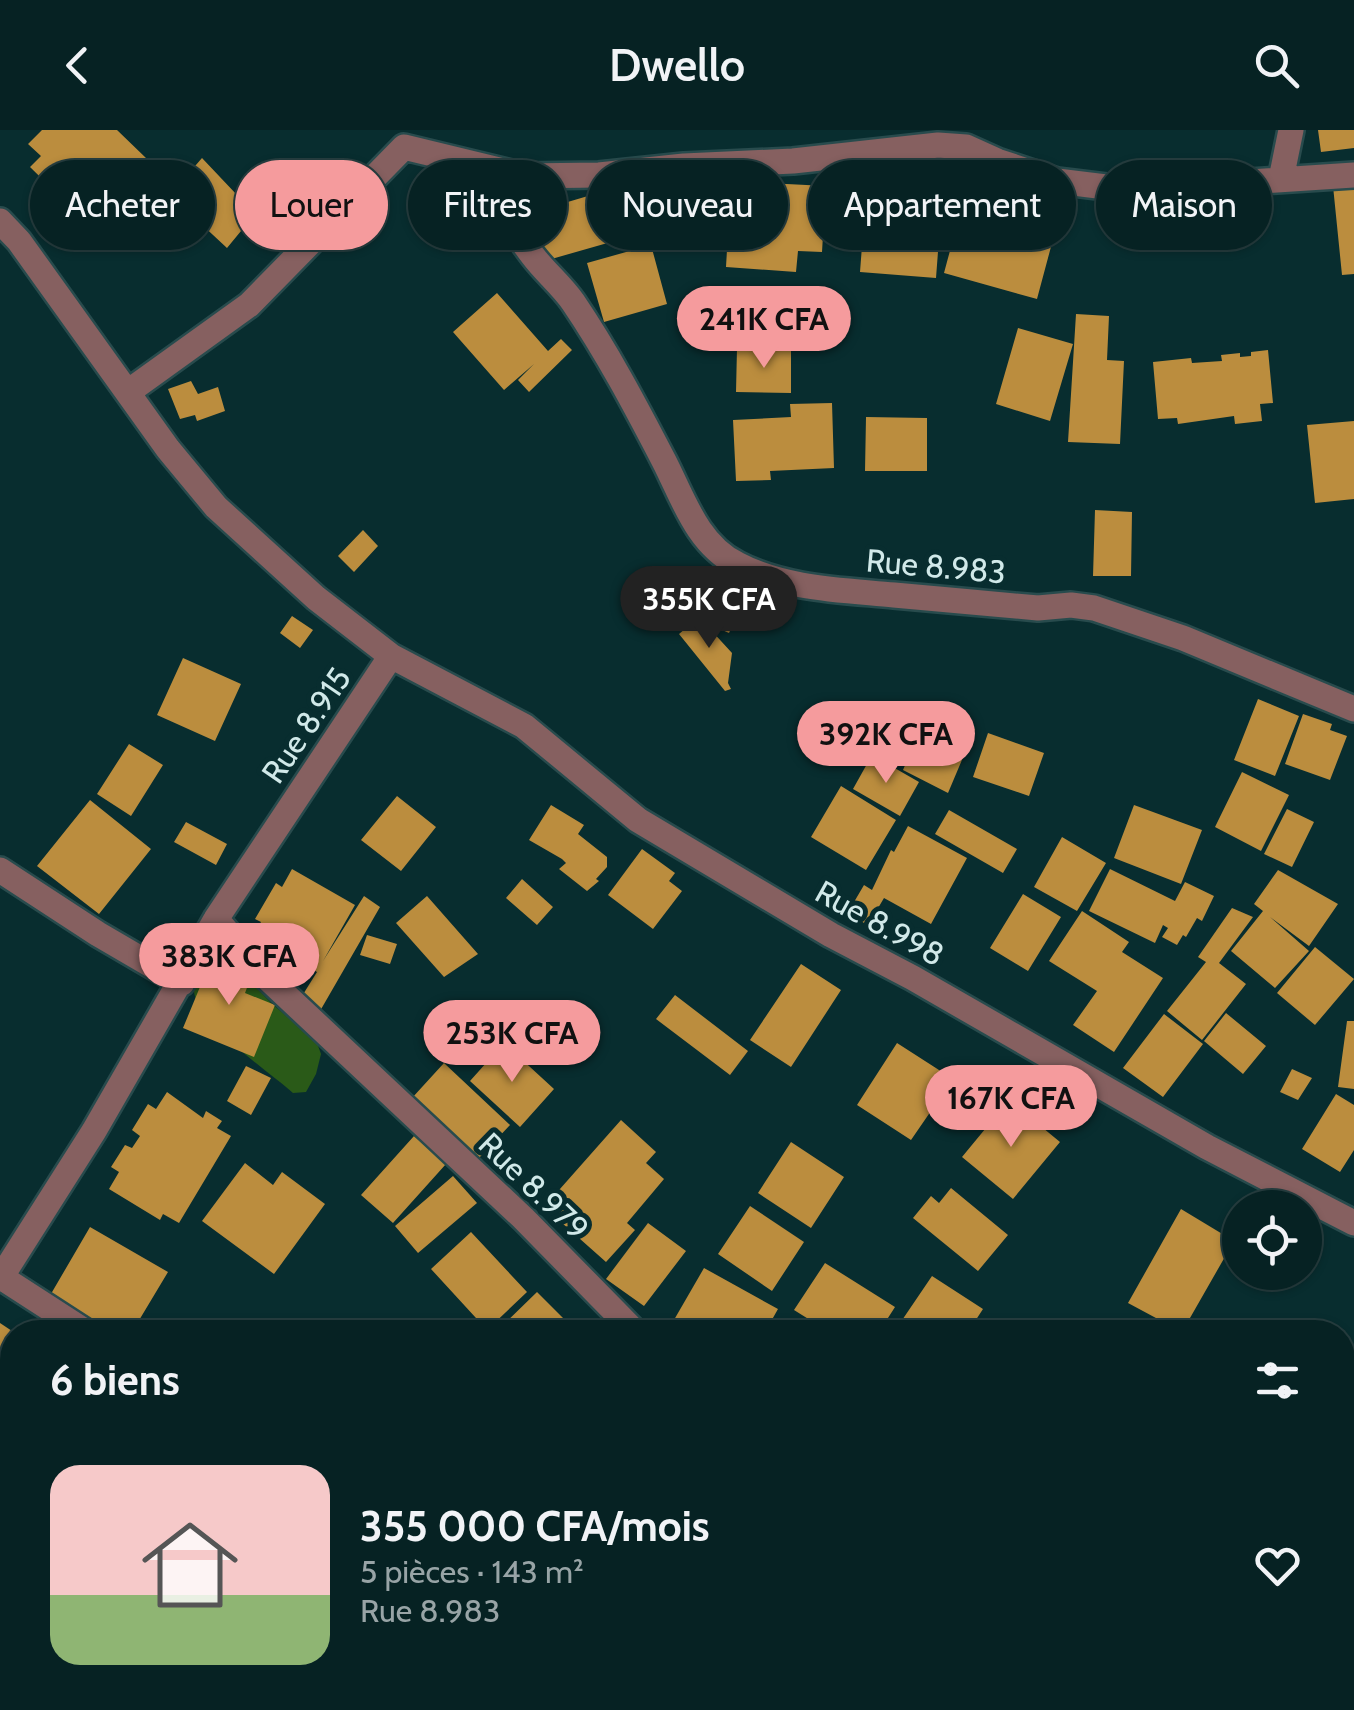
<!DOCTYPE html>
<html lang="fr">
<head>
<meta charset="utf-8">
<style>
  body { margin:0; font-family:Cabin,sans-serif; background:#0f2a2b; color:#f1f3f6; height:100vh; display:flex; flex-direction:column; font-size:38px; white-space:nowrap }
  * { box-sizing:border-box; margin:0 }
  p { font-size:32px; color:#98a4a6 }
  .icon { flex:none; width:55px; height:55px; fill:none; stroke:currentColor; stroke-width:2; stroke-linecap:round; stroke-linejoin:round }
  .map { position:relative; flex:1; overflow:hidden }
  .sheet { position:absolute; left:0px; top:1190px; width:1355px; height:390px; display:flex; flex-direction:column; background:#062223; border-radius:40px 40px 0 0; box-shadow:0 2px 8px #0004,0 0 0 2px #273f41 }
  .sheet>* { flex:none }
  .banner { position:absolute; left:30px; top:30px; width:1295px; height:90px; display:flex; gap:20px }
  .tools { position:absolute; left:1222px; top:1060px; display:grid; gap:20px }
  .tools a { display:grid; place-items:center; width:100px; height:100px; border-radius:50%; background:#062223; box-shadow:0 2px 8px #0004,0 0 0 2px #273f41; font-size:50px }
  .price { position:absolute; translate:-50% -85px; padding:0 22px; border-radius:35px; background:#f59b9d; color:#111; font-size:32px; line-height:65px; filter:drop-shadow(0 2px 5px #0008) }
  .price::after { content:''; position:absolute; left:50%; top:60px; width:30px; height:22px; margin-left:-15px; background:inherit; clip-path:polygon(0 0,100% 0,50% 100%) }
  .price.selected { background:#222; color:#fff }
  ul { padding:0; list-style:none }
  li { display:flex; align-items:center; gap:30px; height:250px; padding:0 50px }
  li+li { border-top:2px solid #273f41 }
  li span { display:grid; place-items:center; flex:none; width:280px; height:200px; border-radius:30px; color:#555 }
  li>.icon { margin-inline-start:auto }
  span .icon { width:120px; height:120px; fill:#fffc; stroke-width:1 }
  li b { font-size:42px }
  h2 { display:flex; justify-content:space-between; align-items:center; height:120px; padding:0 50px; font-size:42px }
  .tag { padding:0 35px; border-radius:45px; background:#062223; box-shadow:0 2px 8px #0004,0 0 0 2px #273f41; font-size:35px; line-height:90px }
  .tag.selected { background:#f59b9d; color:#111 }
  header { display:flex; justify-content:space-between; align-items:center; height:130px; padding:0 50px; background:#062223; font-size:45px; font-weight:600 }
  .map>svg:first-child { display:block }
  .green { fill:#214016 }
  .forest { fill:#2a5a18 }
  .building { fill:#bb8d3e }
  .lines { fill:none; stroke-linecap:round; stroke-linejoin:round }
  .minor-casing { stroke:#284b4d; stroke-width:30 }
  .minor { stroke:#866060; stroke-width:25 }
  .labels { text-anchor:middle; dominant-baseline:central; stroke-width:10; stroke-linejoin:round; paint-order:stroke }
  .street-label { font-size:32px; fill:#d1e9e9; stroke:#082d2f }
</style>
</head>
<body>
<header><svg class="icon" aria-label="back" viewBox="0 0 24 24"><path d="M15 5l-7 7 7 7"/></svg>Dwello<svg class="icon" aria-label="search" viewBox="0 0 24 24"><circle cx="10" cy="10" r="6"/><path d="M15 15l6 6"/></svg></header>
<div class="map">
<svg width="1354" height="1580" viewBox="0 0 1354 1580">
  <rect width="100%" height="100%" fill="#082d2f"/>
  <path class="green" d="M 1343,1333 L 1354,1334 L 1354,1580 L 955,1580 L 962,1568 L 1342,1568 Z"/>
  <path class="forest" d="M 222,821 L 272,874 L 316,910 L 321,924 L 316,944 L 306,962 L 293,963 C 267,940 199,895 194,862 C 192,848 200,836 207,825 Z"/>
  <path class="building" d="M 42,0 L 117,0 L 146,28 L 85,91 L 30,37 L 41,26 L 28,14 Z
    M 1318,0 L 1354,0 L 1354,18 L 1321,22 Z
    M 202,28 L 255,84 L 227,118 L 170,65 Z
    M 868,38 L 944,43 L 936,148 L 860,142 Z
    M 731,51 L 826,56 L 822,122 L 798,121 L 796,142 L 726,137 Z
    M 632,53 L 646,102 L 541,132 L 527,84 Z
    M 1354,54 L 1354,144 L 1342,145 L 1333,56 Z
    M 959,87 L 1052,113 L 1037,169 L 944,143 Z
    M 651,115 L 667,174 L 604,192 L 587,133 Z
    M 497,163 L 548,221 L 561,209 L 572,220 L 529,262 L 518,250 L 534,234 L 504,260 L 453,202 Z
    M 1076,184 L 1109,186 L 1107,230 L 1124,231 L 1120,314 L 1068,312 Z
    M 1018,198 L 1073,214 L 1050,291 L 996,274 Z
    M 737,218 L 791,219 L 791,263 L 736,262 Z
    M 1268,220 L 1273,273 L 1260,274 L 1262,291 L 1235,294 L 1234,286 L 1178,294 L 1177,288 L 1158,289 L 1153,232 L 1191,228 L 1192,233 L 1222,231 L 1221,225 L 1240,223 L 1240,227 L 1251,226 L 1251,222 Z
    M 191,251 L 198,264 L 218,257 L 225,281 L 197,291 L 195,285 L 180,289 L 168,259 Z
    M 832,273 L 834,338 L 770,341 L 771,350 L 736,351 L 733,290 L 791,287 L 790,274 Z
    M 866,287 L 927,288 L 927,341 L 865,341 Z
    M 1354,291 L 1354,369 L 1315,373 L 1307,295 Z
    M 1095,380 L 1132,382 L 1131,446 L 1093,446 Z
    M 363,400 L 378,416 L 354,442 L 338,426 Z
    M 694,438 L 747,462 L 729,503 L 706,493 L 715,472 L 685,459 Z
    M 292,486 L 313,500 L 300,518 L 280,503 Z
    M 699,487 L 732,523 L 728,553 L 731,559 L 725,561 L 679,504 Z
    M 183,528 L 241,554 L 215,611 L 157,585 Z
    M 1258,569 L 1299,586 L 1275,646 L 1234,630 Z
    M 929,579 L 975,599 L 948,663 L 903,640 Z
    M 1303,584 L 1332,594 L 1330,600 L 1347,606 L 1330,650 L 1285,634 Z
    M 988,603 L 1044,623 L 1029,666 L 973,647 Z
    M 129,614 L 163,635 L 131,686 L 97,664 Z
    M 872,625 L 919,652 L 900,686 L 853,659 Z
    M 1242,642 L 1289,665 L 1261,721 L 1215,697 Z
    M 841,656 L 896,690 L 866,740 L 811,707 Z
    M 397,666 L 436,697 L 401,741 L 361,710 Z
    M 90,670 L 151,719 L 99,784 L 37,736 Z
    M 551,675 L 584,695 L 578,704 L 607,727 L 607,737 L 596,749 L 599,751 L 587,761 L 559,739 L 566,733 L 562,729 L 529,710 Z
    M 1134,675 L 1202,700 L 1181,754 L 1114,728 Z
    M 1287,679 L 1314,692 L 1292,737 L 1264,724 Z
    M 949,680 L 1017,719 L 1003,743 L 935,704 Z
    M 186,692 L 227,714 L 216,735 L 174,712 Z
    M 908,696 L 967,728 L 931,794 L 884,768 L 868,795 L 847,784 L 864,755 L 872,760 L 891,720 L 894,722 Z
    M 1062,707 L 1106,733 L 1077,781 L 1034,757 Z
    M 642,719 L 675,743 L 669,751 L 682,761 L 653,799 L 608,765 Z
    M 292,739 L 355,775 L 323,831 L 364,766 L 380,777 L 320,881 L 302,866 L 317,842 L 253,805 L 261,792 L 255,789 L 276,753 L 282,757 Z
    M 1110,739 L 1175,771 L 1185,752 L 1214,766 L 1202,791 L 1197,788 L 1186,807 L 1183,805 L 1177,815 L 1162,807 L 1168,798 L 1163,795 L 1155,813 L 1089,781 Z
    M 1278,740 L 1338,774 L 1309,816 L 1270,787 L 1309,821 L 1275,858 L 1231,821 L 1263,781 L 1254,774 Z
    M 522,749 L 553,777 L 537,795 L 506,768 Z
    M 1023,764 L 1061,787 L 1028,841 L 990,818 Z
    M 427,766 L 478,824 L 444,847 L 396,793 Z
    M 1232,778 L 1253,787 L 1219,833 L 1246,854 L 1202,910 L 1167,881 L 1206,832 L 1198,827 Z
    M 1082,781 L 1129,812 L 1122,822 L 1163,848 L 1114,922 L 1073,895 L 1097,861 L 1049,831 Z
    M 367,805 L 397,814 L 390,834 L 360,825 Z
    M 1315,817 L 1354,849 L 1315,895 L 1277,863 Z
    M 214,823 L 254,839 L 245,863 L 275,875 L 254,927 L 183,898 Z
    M 801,834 L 841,860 L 791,937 L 750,910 Z
    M 675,865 L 748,921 L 730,945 L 656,889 Z
    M 1226,883 L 1266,916 L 1243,944 L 1204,911 Z
    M 1164,884 L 1203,914 L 1163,967 L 1123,938 Z
    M 1347,891 L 1354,891 L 1354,959 L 1338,957 Z
    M 504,913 L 554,959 L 520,997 L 470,951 Z
    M 897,913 L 953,949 L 911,1010 L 857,975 Z
    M 444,933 L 510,995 L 478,1029 L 412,968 Z
    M 246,936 L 271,948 L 251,985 L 227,971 Z
    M 1292,939 L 1312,948 L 1298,970 L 1280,962 Z
    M 167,962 L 203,988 L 206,981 L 222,991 L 217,998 L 231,1006 L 179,1093 L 163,1084 L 160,1090 L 109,1059 L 119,1042 L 111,1037 L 125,1015 L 132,1018 L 140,1006 L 132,1000 L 148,974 L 156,979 Z
    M 1336,964 L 1354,975 L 1354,1020 L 1340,1042 L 1302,1019 Z
    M 1009,970 L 1060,1012 L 1013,1069 L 962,1027 Z
    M 621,990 L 656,1022 L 646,1033 L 664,1049 L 627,1093 L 635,1100 L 606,1132 L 544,1077 Z
    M 414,1006 L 446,1034 L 393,1093 L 361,1065 Z
    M 791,1012 L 844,1047 L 811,1098 L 758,1063 Z
    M 245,1033 L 273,1055 L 282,1042 L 325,1074 L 274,1144 L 202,1091 Z
    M 453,1046 L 477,1073 L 418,1123 L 395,1096 Z
    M 951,1058 L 1008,1105 L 978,1141 L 913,1088 L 931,1066 L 939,1073 Z
    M 750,1076 L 804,1112 L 772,1161 L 718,1124 Z
    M 1181,1079 L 1234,1111 L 1182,1202 L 1128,1173 Z
    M 648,1093 L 686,1121 L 644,1176 L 606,1149 Z
    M 90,1097 L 168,1142 L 132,1202 L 105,1202 L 48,1169 Z
    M 471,1102 L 527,1162 L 487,1200 L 431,1139 Z
    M 825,1133 L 895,1177 L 879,1202 L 839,1202 L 821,1191 L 818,1195 L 794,1180 Z
    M 704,1138 L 778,1179 L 765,1202 L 667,1202 Z
    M 932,1146 L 983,1179 L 968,1202 L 894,1202 Z
    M 537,1162 L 577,1202 L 496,1202 Z
    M 0,1193 L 12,1201 L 12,1302 L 0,1295 Z
    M 79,1568 L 126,1568 L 120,1580 L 107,1580 Z
    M 154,1568 L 248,1568 L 240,1580 L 146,1580 Z
    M 309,1568 L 315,1568 L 335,1580 L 301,1580 Z
    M 335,1568 L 389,1568 L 381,1580 L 356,1580 Z
    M 473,1568 L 550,1568 L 548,1571 L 553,1573 L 550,1580 L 474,1580 L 468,1577 Z
    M 611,1568 L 652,1568 L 648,1580 Z"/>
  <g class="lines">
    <defs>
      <path id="minor" d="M 476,36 C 493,67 511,97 533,126 C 545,142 561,155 573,172 C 607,222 636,277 664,331 C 683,368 697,414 737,434 C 784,459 842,460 894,465 C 942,469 990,474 1038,478 L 1071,475 L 1094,478 L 1183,508 L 1354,579
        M 1281,49 L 1291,0
        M 0,91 L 19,111 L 168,319 L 216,377 L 316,468 L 391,526 L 216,789 L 94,1001 L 0,1149
        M 128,262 L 249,175 L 404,17 L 524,46 L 599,45 L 684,36 L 793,31 L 938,15 L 966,17 L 997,31 L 1057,51 L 1106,57 L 1157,58 L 1354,45
        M 391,526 L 524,596 L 638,690 L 831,805 L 913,848 L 1207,1017 L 1354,1093
        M 0,740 L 98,804 L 182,853
        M 216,789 L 264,845 L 523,1088 L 635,1202
        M 1,1147 L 86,1202
        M 0,1573 L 8,1580
        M 439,1580 L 446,1568"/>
    </defs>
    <use href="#minor" class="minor-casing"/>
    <use href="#minor" class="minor"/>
  </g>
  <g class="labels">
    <g class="street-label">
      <text transform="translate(936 436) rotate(5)">Rue 8.983</text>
      <text transform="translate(306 595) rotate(-56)">Rue 8.915</text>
      <text transform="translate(880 793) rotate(29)">Rue 8.998</text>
      <text transform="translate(534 1056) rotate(44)">Rue 8.979</text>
    </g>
  </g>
</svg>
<div class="tools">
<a><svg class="icon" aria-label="locate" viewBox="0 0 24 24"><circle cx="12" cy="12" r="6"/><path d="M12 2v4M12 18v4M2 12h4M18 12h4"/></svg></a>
</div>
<b class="price" style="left:764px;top:241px">241K CFA</b>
<b class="price selected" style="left:709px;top:521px">355K CFA</b>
<b class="price" style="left:886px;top:656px">392K CFA</b>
<b class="price" style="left:229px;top:878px">383K CFA</b>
<b class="price" style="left:512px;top:955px">253K CFA</b>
<b class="price" style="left:1011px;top:1020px">167K CFA</b>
<div class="banner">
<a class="tag">Acheter</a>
<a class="tag selected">Louer</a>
<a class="tag">Filtres</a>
<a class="tag">Nouveau</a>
<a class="tag">Appartement</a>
<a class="tag">Maison</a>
</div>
<section class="sheet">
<h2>6 biens<svg class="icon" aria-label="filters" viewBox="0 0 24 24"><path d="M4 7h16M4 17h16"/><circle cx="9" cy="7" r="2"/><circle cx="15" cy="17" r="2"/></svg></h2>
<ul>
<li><span style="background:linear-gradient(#f6c9c9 65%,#8fb573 0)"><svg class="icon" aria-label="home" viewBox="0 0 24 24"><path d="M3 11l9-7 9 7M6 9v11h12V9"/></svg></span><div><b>355 000 CFA/mois</b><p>5 pièces · 143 m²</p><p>Rue 8.983</p></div><svg class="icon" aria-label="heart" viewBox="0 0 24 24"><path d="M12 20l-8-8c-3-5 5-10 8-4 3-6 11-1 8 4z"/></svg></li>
</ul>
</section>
</div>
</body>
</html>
